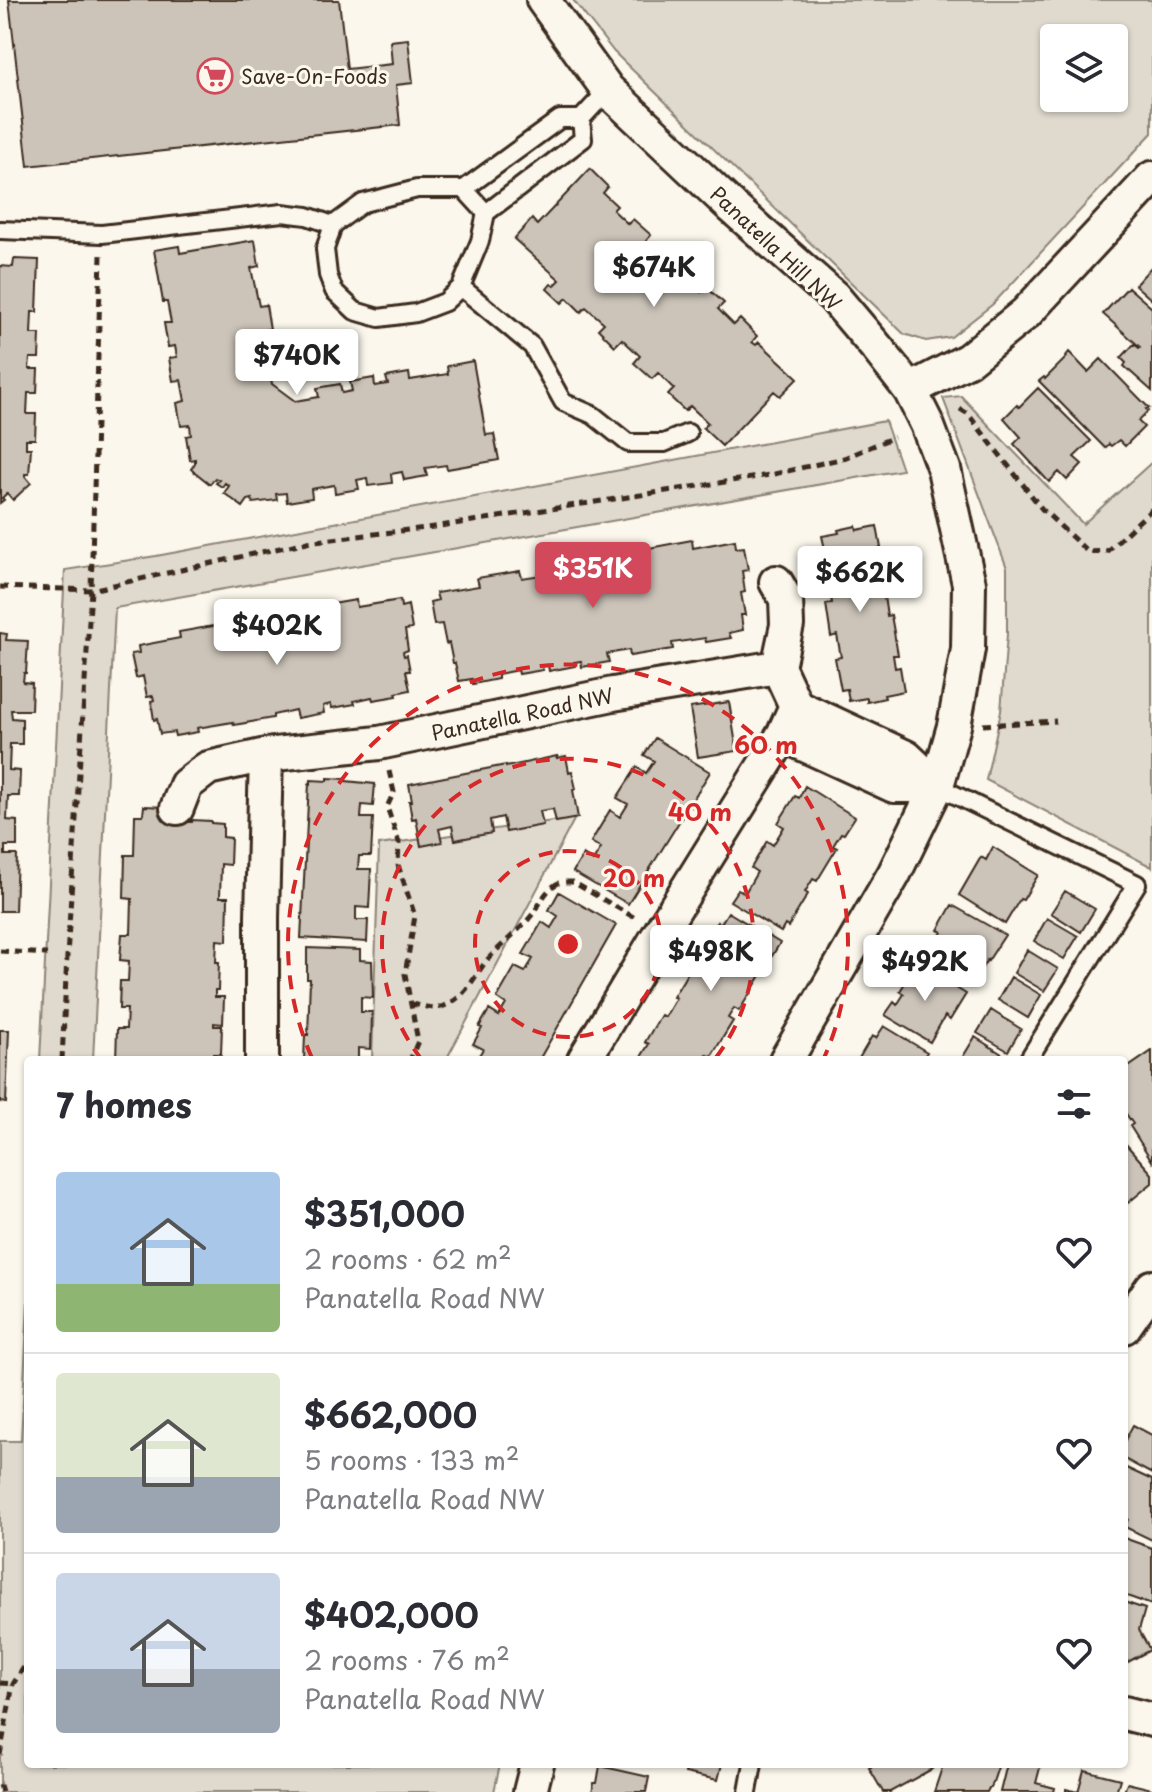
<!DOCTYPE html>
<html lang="en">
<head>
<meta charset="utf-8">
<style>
  body { margin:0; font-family:"Playpen Sans",sans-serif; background:#f2f2f3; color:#2b2b33; height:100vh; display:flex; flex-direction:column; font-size:30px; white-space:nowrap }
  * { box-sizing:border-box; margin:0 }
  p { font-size:26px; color:#7c7c81 }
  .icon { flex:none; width:44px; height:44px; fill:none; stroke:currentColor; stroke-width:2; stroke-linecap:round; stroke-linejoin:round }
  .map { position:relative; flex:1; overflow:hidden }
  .side { position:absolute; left:24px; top:1056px; width:1104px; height:712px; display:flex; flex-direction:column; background:#fff; border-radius:8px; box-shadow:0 2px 6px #0004 }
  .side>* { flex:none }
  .buttons { position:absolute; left:1040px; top:24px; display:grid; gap:16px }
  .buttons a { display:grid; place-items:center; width:88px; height:88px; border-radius:8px; background:#fff; box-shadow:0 2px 6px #0004; font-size:40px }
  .price { position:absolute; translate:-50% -68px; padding:0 18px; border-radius:8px; background:#fff; color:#222; font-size:26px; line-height:52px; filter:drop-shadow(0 2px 4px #0008) }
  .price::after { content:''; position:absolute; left:50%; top:48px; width:24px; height:18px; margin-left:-12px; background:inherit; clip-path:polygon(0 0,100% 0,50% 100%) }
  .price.on { background:#d1495b; color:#fff }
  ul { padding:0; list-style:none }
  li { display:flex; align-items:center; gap:24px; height:200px; padding:0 32px }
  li+li { border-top:2px solid #e1e1e2 }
  li span { display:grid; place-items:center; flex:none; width:224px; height:160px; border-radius:8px; color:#555 }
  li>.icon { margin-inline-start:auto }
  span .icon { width:96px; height:96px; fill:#fffc; stroke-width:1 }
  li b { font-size:34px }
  h2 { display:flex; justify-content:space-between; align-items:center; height:96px; padding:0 32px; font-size:34px }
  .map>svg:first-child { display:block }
  .green { fill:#dfd9ce; stroke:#8d8276; stroke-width:2; fill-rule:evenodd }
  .building { fill:#ccc4b9; stroke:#3b2a1e; stroke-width:2 }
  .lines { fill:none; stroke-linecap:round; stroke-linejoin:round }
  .lane-casing { stroke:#3b2a1e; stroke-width:22 }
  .street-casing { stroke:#3b2a1e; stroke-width:38 }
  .path { stroke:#3b2a1e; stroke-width:5; stroke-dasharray:8 6; stroke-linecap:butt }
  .lane { stroke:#fbf7ec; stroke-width:16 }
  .street { stroke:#fbf7ec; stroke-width:32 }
  .ring { fill:none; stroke:#d62828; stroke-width:4; stroke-dasharray:14 10 }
  .labels { text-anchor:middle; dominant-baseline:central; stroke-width:6; stroke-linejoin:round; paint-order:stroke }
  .poi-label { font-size:20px; fill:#3b2a1e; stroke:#fbf7ec; text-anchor:start }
  .street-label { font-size:20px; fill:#3b2a1e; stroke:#fbf7ec }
  .centre { fill:#d62828; stroke:#fbf7ec; stroke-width:4 }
  .ring-label { font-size:24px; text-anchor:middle; font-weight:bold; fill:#d62828; stroke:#fbf7ec; stroke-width:6; stroke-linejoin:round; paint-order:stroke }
</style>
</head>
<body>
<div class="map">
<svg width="1152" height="1792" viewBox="0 0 1152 1792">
  <rect width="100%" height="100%" fill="#fbf7ec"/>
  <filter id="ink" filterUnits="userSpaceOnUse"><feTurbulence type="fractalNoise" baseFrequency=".0125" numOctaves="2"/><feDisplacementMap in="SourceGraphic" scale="16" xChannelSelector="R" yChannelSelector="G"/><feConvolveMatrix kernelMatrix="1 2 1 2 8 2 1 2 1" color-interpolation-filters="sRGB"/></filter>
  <g filter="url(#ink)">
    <path class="green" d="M 573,0 L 1152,0 L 1152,133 L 993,304 L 951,337 L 926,341 L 904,334 L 614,52 ZM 1054,38 L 1114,38 L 1114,98 L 1054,98 Z
      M 961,396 L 1083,524 L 1152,462 L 1152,867 L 986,780 L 1001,711 L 1007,634 L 1007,568 L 943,398 Z
      M 885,421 L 902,470 L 115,608 L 93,1060 L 40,1060 L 65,570 L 156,556 Z
      M 575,818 L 446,1060 L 372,1060 L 379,845 Z
      M 28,1302 L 28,1764 L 500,1764 L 494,1792 L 0,1792 L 0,1441 L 21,1441 Z"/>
    <path class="building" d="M 9,0 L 339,0 L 347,69 L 392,64 L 390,41 L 408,39 L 413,83 L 396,85 L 400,125 L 28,166 Z
      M 590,169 L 608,187 L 603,193 L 617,206 L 613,210 L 628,224 L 633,219 L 651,235 L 646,241 L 664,260 L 670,253 L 688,269 L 683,274 L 701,292 L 706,287 L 724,303 L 718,309 L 734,325 L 740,319 L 757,336 L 752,342 L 756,345 L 759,342 L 798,378 L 780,396 L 774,391 L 722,446 L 703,428 L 708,423 L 690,406 L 685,411 L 668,395 L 674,389 L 658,373 L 652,379 L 634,363 L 640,356 L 622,339 L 615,346 L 598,329 L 604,323 L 586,307 L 581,312 L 567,298 L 562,303 L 547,289 L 551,284 L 554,286 L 560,280 L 514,239 L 532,219 L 537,225 Z
      M 255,240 L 259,266 L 251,268 L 259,306 L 266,305 L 270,329 L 262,330 L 264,340 L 272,339 L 276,363 L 269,364 L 272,384 L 295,401 L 319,397 L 317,388 L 340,384 L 342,393 L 352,391 L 350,382 L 374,378 L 375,386 L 388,384 L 386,377 L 409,373 L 410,380 L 448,374 L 447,366 L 473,361 L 486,435 L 494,434 L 499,460 L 447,469 L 446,465 L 425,468 L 427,476 L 404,480 L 402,472 L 391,474 L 392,483 L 368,486 L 367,478 L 357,480 L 359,489 L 335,493 L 334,485 L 311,489 L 312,498 L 287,502 L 286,493 L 276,494 L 277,500 L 253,503 L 252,499 L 248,500 L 243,507 L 224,493 L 229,486 L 225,483 L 222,487 L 216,483 L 219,480 L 215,478 L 210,484 L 191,469 L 195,463 L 195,459 L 190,460 L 186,436 L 191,435 L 190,425 L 181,426 L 177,403 L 185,401 L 181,380 L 173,381 L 169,358 L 177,357 L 175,346 L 168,347 L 164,323 L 171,323 L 167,302 L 163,302 L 154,250 L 179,246 L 180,253 Z
      M 14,259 L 39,260 L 37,312 L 32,312 L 31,334 L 40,334 L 39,358 L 30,358 L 29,369 L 38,369 L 37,393 L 28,393 L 27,414 L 36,414 L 35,439 L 26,439 L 26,448 L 31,448 L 29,474 L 25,474 L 25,476 L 31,483 L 13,500 L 7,493 L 2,498 L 4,500 L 0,503 L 0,266 L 13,267 Z
      M 1152,266 L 1152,300 L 1135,285 Z
      M 1128,287 L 1152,308 L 1152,391 L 1124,366 L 1126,363 L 1121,358 L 1134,344 L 1139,348 L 1140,347 L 1103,314 Z
      M 1069,352 L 1088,372 L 1101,359 L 1149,408 L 1146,409 L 1148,411 L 1138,421 L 1144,427 L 1125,446 L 1119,440 L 1111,446 L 1109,444 L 1105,448 L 1039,381 L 1044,377 L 1045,379 L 1067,357 L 1066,356 Z
      M 1038,388 L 1091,441 L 1074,457 L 1082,464 L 1067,480 L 1059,472 L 1049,482 L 1014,444 L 1021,437 L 1004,418 L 1017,405 L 1019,407 Z
      M 856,526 L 857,530 L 877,526 L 881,548 L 876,549 L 878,562 L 884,561 L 888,583 L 882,584 L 887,616 L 891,615 L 898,655 L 893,655 L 895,668 L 900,667 L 904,691 L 884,695 L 885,698 L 867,702 L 867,698 L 849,701 L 847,689 L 841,690 L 835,658 L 841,657 L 837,635 L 831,637 L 826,604 L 832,603 L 830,591 L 833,591 L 832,584 L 824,585 L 818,551 L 825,549 L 822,536 L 839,533 L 838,530 Z
      M 692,540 L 693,548 L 735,540 L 736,548 L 744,547 L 748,570 L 742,571 L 745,592 L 741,593 L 745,615 L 741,615 L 743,630 L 729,633 L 731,638 L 706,642 L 705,638 L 672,643 L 673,649 L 630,656 L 629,650 L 607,654 L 609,662 L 582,667 L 581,661 L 574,662 L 575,666 L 549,671 L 548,665 L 542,666 L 543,670 L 519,674 L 518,670 L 498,674 L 498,679 L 473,684 L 472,679 L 459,681 L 455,663 L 453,663 L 449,643 L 446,644 L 442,624 L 434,625 L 430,602 L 438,600 L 436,593 L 479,586 L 477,578 L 520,571 L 522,578 L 542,575 L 541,566 L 568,562 L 569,570 L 589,566 L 588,559 L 614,554 L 615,561 L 650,555 L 649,548 Z
      M 356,600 L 357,607 L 400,600 L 401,607 L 408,605 L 412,629 L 405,630 L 408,650 L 403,652 L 404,656 L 407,655 L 410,671 L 406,671 L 410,690 L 396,693 L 397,696 L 373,700 L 372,697 L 354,701 L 355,704 L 332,708 L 331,704 L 323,706 L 324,713 L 297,718 L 295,710 L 273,715 L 273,718 L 234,725 L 233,722 L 197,728 L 198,732 L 175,736 L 174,732 L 160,734 L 157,719 L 154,720 L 151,701 L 154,700 L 153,696 L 147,697 L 143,676 L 136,678 L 131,654 L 139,653 L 138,646 L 180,638 L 179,632 L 219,625 L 220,631 L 257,625 L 256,618 L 280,614 L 281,621 L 317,615 L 315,607 Z
      M 0,633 L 7,634 L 6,640 L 28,641 L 26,673 L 24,673 L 23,682 L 32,683 L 31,710 L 11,710 L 12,718 L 22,719 L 22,744 L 10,744 L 9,770 L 20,771 L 19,796 L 8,796 L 7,820 L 17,821 L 17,846 L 5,846 L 5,855 L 17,855 L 15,911 L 0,911 Z
      M 729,702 L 737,751 L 698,757 L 690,708 Z
      M 655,738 L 710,772 L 628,904 L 573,872 L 583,855 L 593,861 L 601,848 L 591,842 L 610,810 L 620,817 L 628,804 L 617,798 L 637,767 L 646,773 L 654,761 L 644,755 Z
      M 557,756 L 557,758 L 566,756 L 569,772 L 572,771 L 576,789 L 573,790 L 578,818 L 556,822 L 553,809 L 540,811 L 543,825 L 506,832 L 503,817 L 490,820 L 492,833 L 455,840 L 452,826 L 439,829 L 442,842 L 421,846 L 416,818 L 412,819 L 409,801 L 412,801 L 409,784 L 506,765 L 506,767 Z
      M 328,778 L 346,779 L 346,781 L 375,784 L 373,806 L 362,805 L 361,818 L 373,818 L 371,856 L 359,856 L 358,869 L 371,869 L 369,908 L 356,907 L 356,920 L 368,920 L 367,942 L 301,938 L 309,783 L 311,784 L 311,780 L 328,781 Z
      M 805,786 L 855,817 L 844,834 L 841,833 L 833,846 L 837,848 L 817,881 L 813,879 L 805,892 L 808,894 L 788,927 L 785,925 L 781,932 L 730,901 L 738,889 L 745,893 L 757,872 L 751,868 L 767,841 L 773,845 L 784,827 L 778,823 L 795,796 L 799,798 Z
      M 144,806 L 167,807 L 188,816 L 187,822 L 192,822 L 192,820 L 211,821 L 211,823 L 223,824 L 223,837 L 231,838 L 230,865 L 221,864 L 220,897 L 228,897 L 227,941 L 217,940 L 216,962 L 219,962 L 218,990 L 215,990 L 215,997 L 224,997 L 223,1024 L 214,1023 L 214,1026 L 222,1026 L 221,1054 L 213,1054 L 213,1060 L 116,1060 L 117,1029 L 126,1029 L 127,1009 L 119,1009 L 120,981 L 128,981 L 129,961 L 120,960 L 122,934 L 131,934 L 132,899 L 124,898 L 125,855 L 134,855 L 135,815 L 143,815 Z
      M 993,847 L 1038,875 L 1023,900 L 1020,899 L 1005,924 L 959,895 L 981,857 L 986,860 Z
      M 1065,891 L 1095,909 L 1081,932 L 1051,913 Z
      M 559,892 L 616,925 L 539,1060 L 476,1060 L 483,1049 L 473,1044 L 482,1028 L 479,1027 L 489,1010 L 499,1016 L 506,1004 L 497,998 L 515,967 L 525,972 L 533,959 L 523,954 L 542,922 L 551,928 L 558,916 L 549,910 Z
      M 952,905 L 1005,935 L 988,961 L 987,960 L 971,985 L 921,954 L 930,939 L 936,942 L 942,932 L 938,930 Z
      M 728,912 L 780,943 L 767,964 L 762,962 L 756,971 L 762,974 L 739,1011 L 734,1008 L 728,1018 L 733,1021 L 711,1057 L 706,1054 L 702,1060 L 646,1060 L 641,1057 L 649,1044 L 645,1042 L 661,1015 L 665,1017 L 676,998 L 673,997 L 690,969 L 693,971 L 704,952 L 701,950 L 717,922 L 720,925 Z
      M 1047,918 L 1078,936 L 1064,959 L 1034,941 Z
      M 307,948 L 360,950 L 360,960 L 372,961 L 373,998 L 361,997 L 361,1012 L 372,1012 L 371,1049 L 358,1048 L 358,1060 L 304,1060 L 305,1035 L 308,1035 L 310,979 L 307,979 Z
      M 1027,950 L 1058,969 L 1044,991 L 1014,973 Z
      M 917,964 L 966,994 L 950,1020 L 945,1016 L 930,1042 L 885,1015 L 894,1002 L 897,1005 L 904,994 L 900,991 Z
      M 1011,977 L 1041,995 L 1028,1018 L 998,1000 Z
      M 991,1010 L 1021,1029 L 1008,1051 L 977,1033 Z
      M 884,1026 L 927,1052 L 922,1060 L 858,1060 L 872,1036 L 876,1038 Z
      M 0,1030 L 9,1030 L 6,1103 L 0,1102 Z
      M 975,1037 L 1005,1056 L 1002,1060 L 961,1060 Z
      M 1152,1051 L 1152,1161 L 1130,1126 L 1133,1124 L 1124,1111 L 1124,1063 L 1127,1068 Z
      M 1124,1142 L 1152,1174 L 1152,1183 L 1128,1203 L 1124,1199 Z
      M 1133,1425 L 1152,1435 L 1152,1474 L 1124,1459 L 1124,1442 Z
      M 1124,1467 L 1152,1480 L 1152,1540 L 1125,1527 L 1128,1519 L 1124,1517 Z
      M 1124,1538 L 1152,1548 L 1152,1605 L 1124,1595 Z
      M 1124,1602 L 1145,1609 L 1139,1630 L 1150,1650 L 1126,1663 L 1124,1662 Z
      M 687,1764 L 722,1764 L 718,1780 L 685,1773 Z
      M 869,1764 L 929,1764 L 932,1769 L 890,1792 L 883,1792 L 869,1768 L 871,1767 Z
      M 947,1764 L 999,1764 L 991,1788 L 989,1788 L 987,1792 L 934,1792 L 943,1765 L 947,1766 Z
      M 1007,1764 L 1041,1764 L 1036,1783 L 1055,1788 L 1054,1792 L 1000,1792 Z
      M 600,1766 L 649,1777 L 646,1792 L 592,1792 L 594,1783 L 597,1783 Z
      M 1084,1770 L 1120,1779 L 1116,1792 L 1066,1792 L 1066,1789 L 1078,1792 Z
      M 1127,1783 L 1152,1789 L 1152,1792 L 1124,1792 Z"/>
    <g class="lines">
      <defs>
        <path id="lane" d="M 464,189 L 486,213 L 480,241 L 461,287 L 445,302 L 416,313 L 379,318 L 355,311 L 334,291 L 328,275 L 325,249 L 333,225 L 363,203 L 417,189 L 464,189 L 560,119 L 581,119 L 608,90
          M 486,213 L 583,139 L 581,119
          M 0,230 L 102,234 L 282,213 L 307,216 L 333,225
          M 461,287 L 532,346 L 563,402 L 593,415 L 628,443 L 664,443 L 688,433
          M 937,786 L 1137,884 L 1028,1060
          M 748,1792 L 753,1764"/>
        <path id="street" d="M 543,0 L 608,90 L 732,207 L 834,297 L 877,348 L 910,390 L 927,424 L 944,469 L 969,584 L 968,649 L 954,726 L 937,786 L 894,874 L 786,1060
          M 910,390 L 968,360 L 1026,313 L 1152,178
          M 776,582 L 786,599 L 787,625 L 778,667
          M 796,706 L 906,757 L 937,786
          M 783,735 L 894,786 L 937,786
          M 177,808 L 186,785 L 208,768 L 266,755
          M 262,1060 L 262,917 L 266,755 L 379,743 L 613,694 L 778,667 L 796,706 L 783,735 L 664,926 L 584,1060
          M 1124,1327 L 1152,1287
          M 1124,1713 L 1152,1720
          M 530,1792 L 537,1764"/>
      </defs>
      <use href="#lane" class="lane-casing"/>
      <use href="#street" class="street-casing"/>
      <path class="path" d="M 960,409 L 968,414 L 1042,509 L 1088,552 L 1107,551 L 1152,509
        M 0,587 L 91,590 L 307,542 L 434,527 L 770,475 L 844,458 L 894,437
        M 983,725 L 1056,721
        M 389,771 L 394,792 L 387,807 L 399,843 L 398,865 L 415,916 L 405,974 L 418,1041 L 410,1060
        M 0,951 L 47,954
        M 411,1004 C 422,1005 431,1010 441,1007 C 466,999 473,977 488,959 C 502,944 519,931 532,915 C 540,905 544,892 555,885 C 560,881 567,882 573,882 L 635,918
        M 62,1060 L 67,956 L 91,590 L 101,255
        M 0,1683 L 13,1684
        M 0,1755 L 13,1684 L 28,1661
        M 0,1785 L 2,1792"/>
      <use href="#lane" class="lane"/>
      <use href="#street" class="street"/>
    </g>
  </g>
  <g class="ring">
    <circle cx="568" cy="944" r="93"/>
    <path d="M422 1060A186 186 0 1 1 714 1060"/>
    <path d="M312 1058A280 280 0 1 1 824 1058"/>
  </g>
  <defs>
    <symbol id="supermarket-ring" viewBox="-11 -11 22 22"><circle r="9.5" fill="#fbf7ec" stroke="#d1495b" stroke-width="1.5"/><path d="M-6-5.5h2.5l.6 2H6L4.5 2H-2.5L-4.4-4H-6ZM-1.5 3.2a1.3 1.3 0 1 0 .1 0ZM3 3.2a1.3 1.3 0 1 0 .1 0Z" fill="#d1495b"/></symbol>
  </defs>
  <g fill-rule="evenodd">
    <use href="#supermarket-ring" x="195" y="56" width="40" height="40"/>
  </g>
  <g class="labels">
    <g class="poi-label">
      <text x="241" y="76">Save-On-Foods</text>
    </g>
    <g class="street-label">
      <text transform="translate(776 248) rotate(43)">Panatella Hill NW</text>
      <text transform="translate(522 714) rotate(-12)">Panatella Road NW</text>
    </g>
  </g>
  <circle cx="568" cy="944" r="12" class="centre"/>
  <g class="ring-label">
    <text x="766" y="754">60 m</text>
    <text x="700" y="821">40 m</text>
    <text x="634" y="887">20 m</text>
  </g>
</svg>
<div class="buttons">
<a><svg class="icon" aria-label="layers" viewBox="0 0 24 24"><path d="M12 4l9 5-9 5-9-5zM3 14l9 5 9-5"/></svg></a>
</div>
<b class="price" style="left:654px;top:309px">$674K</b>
<b class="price" style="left:297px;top:397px">$740K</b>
<b class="price on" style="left:593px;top:610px">$351K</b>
<b class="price" style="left:860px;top:614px">$662K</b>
<b class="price" style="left:277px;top:667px">$402K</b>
<b class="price" style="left:711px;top:993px">$498K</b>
<b class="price" style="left:925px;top:1003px">$492K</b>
<section class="side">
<h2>7 homes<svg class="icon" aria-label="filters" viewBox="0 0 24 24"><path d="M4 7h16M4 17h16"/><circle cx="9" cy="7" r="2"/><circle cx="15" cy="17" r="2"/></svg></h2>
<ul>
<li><span style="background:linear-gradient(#a9c7e8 70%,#8fb573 0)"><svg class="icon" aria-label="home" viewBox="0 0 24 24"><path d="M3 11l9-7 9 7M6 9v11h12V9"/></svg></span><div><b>$351,000</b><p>2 rooms · 62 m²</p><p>Panatella Road NW</p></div><svg class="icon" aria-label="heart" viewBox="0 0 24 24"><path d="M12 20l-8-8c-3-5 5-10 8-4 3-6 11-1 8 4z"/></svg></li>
<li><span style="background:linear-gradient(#dfe7d0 65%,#9aa5b1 0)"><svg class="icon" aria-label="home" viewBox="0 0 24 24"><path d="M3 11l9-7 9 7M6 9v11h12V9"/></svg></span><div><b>$662,000</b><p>5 rooms · 133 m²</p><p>Panatella Road NW</p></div><svg class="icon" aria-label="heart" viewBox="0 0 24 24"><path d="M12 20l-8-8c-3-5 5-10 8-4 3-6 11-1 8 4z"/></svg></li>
<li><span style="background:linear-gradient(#c9d6e8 60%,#9aa5b1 0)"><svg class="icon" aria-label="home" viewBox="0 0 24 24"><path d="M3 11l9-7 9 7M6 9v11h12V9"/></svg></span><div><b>$402,000</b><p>2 rooms · 76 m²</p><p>Panatella Road NW</p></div><svg class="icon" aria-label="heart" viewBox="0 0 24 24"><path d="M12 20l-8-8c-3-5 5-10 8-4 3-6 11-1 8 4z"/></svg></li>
</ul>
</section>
</div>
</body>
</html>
